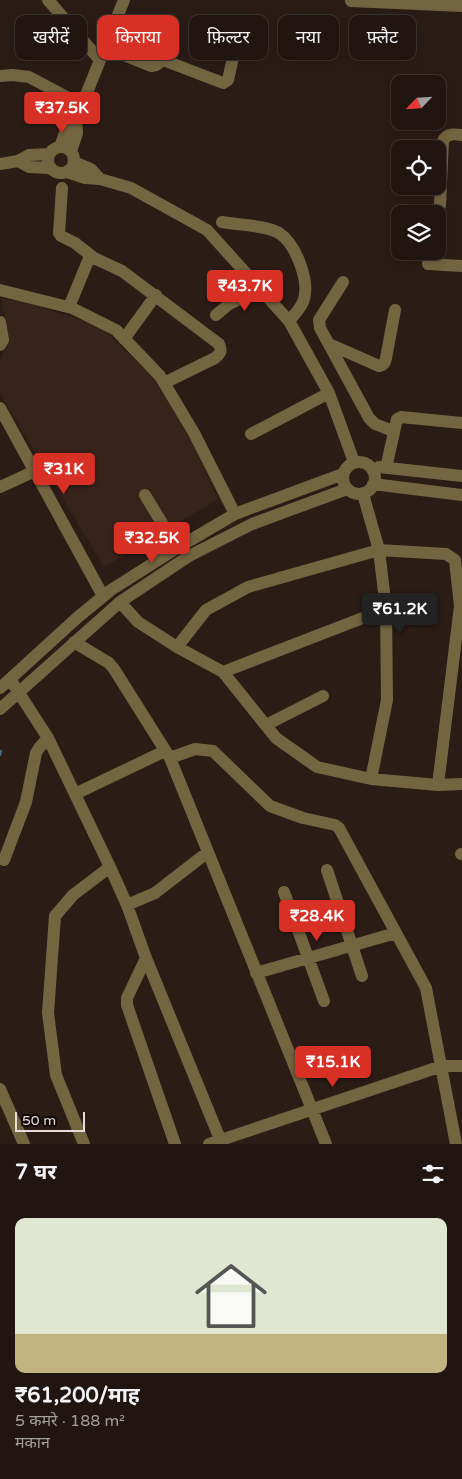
<!DOCTYPE html>
<html lang="hi">
<head>
<meta charset="utf-8">
<style>
  body { margin:0; font-family:"Varela Round","Noto Sans Devanagari",sans-serif; background:#2d221e; color:#f1f3f6; height:100vh; display:flex; flex-direction:column; font-size:19px; white-space:nowrap }
  * { box-sizing:border-box; margin:0 }
  p { font-size:16px; color:#a29f9f }
  .icon { flex:none; width:28px; height:28px; fill:none; stroke:currentColor; stroke-width:2; stroke-linecap:round; stroke-linejoin:round }
  .map { position:relative; height:1144px; overflow:hidden }
  .panel { display:flex; flex-direction:column; background:#201510; flex:1 }
  .panel>* { flex:none }
  .guide { position:absolute; left:15px; top:15px; width:432px; height:45px; display:flex; gap:10px }
  .needle { width:32px; rotate:245deg }
  .fabs { position:absolute; left:391px; top:75px; display:grid; gap:10px }
  .fabs a { display:grid; place-items:center; width:55px; height:55px; border-radius:10px; background:#201510; box-shadow:0 2px 12px #0003,0 0 0 1px #3d3430; font-size:25px }
  .scale { position:absolute; left:15px; bottom:12px; width:70px; box-sizing:border-box; padding-left:5px; border:2px solid #e7dcd8; border-top:0; font-size:14px; line-height:18px; white-space:nowrap; color:#e7dcd8; -webkit-text-stroke:4px #0e0806; paint-order:stroke }
  .price { position:absolute; translate:-50% -42px; padding:0 11px; border-radius:5px; background:#d93025; color:#fff; font-size:16px; line-height:32px; filter:drop-shadow(0 1px 2px #0008) }
  .price::after { content:''; position:absolute; left:50%; top:30px; width:15px; height:11px; margin-left:-8px; background:inherit; clip-path:polygon(0 0,100% 0,50% 100%) }
  .price.selected { background:#222; color:#fff }
  ul { padding:0; list-style:none }
  li { display:grid; align-content:center; gap:10px; height:265px; padding:0 15px }
  li span { display:grid; place-items:center; height:155px; border-radius:10px; color:#555 }
  li>.icon { margin-inline-start:auto }
  span .icon { width:90px; height:90px; fill:#fffc; stroke-width:1 }
  li b { font-size:21px }
  h2 { display:flex; justify-content:space-between; align-items:center; height:60px; padding:0 15px; font-size:21px }
  .pill { padding:0 18px; border-radius:10px; background:#201510; box-shadow:0 2px 12px #0003,0 0 0 1px #3d3430; font-size:18px; line-height:45px }
  .pill.selected { background:#d93025; color:#fff }
  .map>svg:first-child { display:block }
  .built { fill:#38231b }
  .lines { fill:none; stroke-linecap:round; stroke-linejoin:round }
  .stream { stroke:#396c80; stroke-width:2.5 }
  .minor { stroke:#746541; stroke-width:12 }
</style>
</head>
<body>
<div class="map">
<svg width="462" height="1144" viewBox="0 0 462 1144">
  <rect width="100%" height="100%" fill="#2b1c16"/>
  <path class="built" d="M 1,298 L 25,302 L 100,326 L 159,383 L 192,443 L 218,499 L 104,567 L 0,394 L 0,361 L 7,343 L 7,328 Z"/>
  <g class="lines">
    <path class="stream" d="M 0,755 L 1,751"/>
    <path class="minor" d="M 48,0 L 99,59
      M 351,1 L 462,6
      M 104,47 L 151,66 L 156,65 L 163,60 L 223,83 L 228,80 L 238,35
      M 0,76 L 13,75 L 29,77 L 82,105
      M48 160a13 13 0 1 1 26 0a13 13 0 1 1-26 0Z
      M 60,147 L 67,127 L 76,119 L 82,105 L 124,0
      M 71,151 L 77,133 L 76,119
      M 18,161 L 29,167 L 50,168
      M 74,162 L 91,169 L 100,179
      M 0,164 L 18,161 L 29,155 L 49,154
      M 67,172 L 85,178 L 100,179 L 131,188 L 207,230 L 289,321 L 329,393 L 354,462
      M 62,188 L 59,233 L 61,236 L 75,243 L 94,258 L 122,271 L 219,344 C 222,351 221,353 215,358 L 164,383
      M 440,205 L 443,141 C 447,133 454,134 462,135
      M 222,222 C 238,225 265,225 279,233 C 296,244 311,283 303,302 C 300,309 294,315 289,321
      M 428,264 L 462,266
      M 343,282 L 319,320 L 320,328 L 369,418 L 375,424 L 393,431
      M 0,290 L 72,308 L 116,330 L 160,376 L 194,433 L 235,514
      M 69,307 L 90,256
      M 216,315 L 229,304 L 261,289
      M 0,322 L 3,340 L 0,345
      M 124,339 L 156,295
      M 329,344 L 379,366 C 384,365 385,363 386,358 L 395,310
      M 0,408 L 103,596
      M 251,434 L 329,393
      M343 478a16 16 0 1 1 32 0a16 16 0 1 1-32 0Z
      M 379,467 L 462,476
      M 386,468 L 397,419 L 401,417 L 462,423
      M 373,484 L 462,495
      M 0,487 L 35,471
      M 363,494 L 379,550 L 386,609 L 387,700 L 371,779
      M 145,495 L 177,548
      M 120,602 L 138,622 L 177,647 L 223,672 L 276,738 L 317,767 L 371,779 L 438,785 L 462,784
      M 74,642 L 109,663 L 114,669 L 170,758 L 326,1144
      M 177,647 L 206,610 L 248,587 L 379,550 L 446,554 L 455,560 L 460,606 L 438,785
      M 223,672 L 386,609
      M 10,679 L 48,738 L 110,867 L 127,905 L 146,958 L 222,1144
      M 0,688 L 78,617 L 111,590 L 177,548 L 235,514 L 343,474
      M 0,709 L 120,602 L 189,556 L 252,524 L 347,489
      M 266,725 L 323,696
      M 170,758 L 195,749 L 213,751 L 270,806 L 303,818 L 335,825 L 339,828 L 426,988 L 456,1144
      M 75,794 L 165,751
      M 461,854 L 462,854
      M 4,860 L 26,802 L 36,753 L 39,748 L 48,738
      M 327,870 L 362,976
      M 284,892 L 324,1001
      M 127,905 L 155,893 L 208,852
      M 146,958 L 127,998 L 127,1005 L 175,1144
      M 256,973 L 396,933
      M 0,1089 L 24,1144
      M 84,1144 L 56,1075 L 48,1013 L 55,916 L 73,895 L 110,867
      M 209,1144 L 442,1066 L 462,1066"/>
  </g>
</svg>
<div class="fabs">
<a><svg class="needle" viewBox="-14 -14 28 28"><path d="M0-13l5 13h-10z" fill="#e53935"/><path d="M0 13l5-13h-10z" fill="#a29f9f"/></svg></a>
<a><svg class="icon" aria-label="locate" viewBox="0 0 24 24"><circle cx="12" cy="12" r="6"/><path d="M12 2v4M12 18v4M2 12h4M18 12h4"/></svg></a>
<a><svg class="icon" aria-label="layers" viewBox="0 0 24 24"><path d="M12 4l9 5-9 5-9-5zM3 14l9 5 9-5"/></svg></a>
</div>
<div class="scale">50 m</div>
<b class="price" style="left:62px;top:134px">₹37.5K</b>
<b class="price" style="left:245px;top:312px">₹43.7K</b>
<b class="price" style="left:64px;top:495px">₹31K</b>
<b class="price" style="left:152px;top:564px">₹32.5K</b>
<b class="price selected" style="left:400px;top:635px">₹61.2K</b>
<b class="price" style="left:317px;top:942px">₹28.4K</b>
<b class="price" style="left:333px;top:1088px">₹15.1K</b>
<div class="guide">
<a class="pill">खरीदें</a>
<a class="pill selected">किराया</a>
<a class="pill">फ़िल्टर</a>
<a class="pill">नया</a>
<a class="pill">फ़्लैट</a>
</div>
</div>
<section class="panel">
<h2>7 घर<svg class="icon" aria-label="filters" viewBox="0 0 24 24"><path d="M4 7h16M4 17h16"/><circle cx="9" cy="7" r="2"/><circle cx="15" cy="17" r="2"/></svg></h2>
<ul>
<li><span style="background:linear-gradient(#dfe7d0 75%,#c2b280 0)"><svg class="icon" aria-label="home" viewBox="0 0 24 24"><path d="M3 11l9-7 9 7M6 9v11h12V9"/></svg></span><div><b>₹61,200/माह</b><p>5 कमरे · 188 m²</p><p>मकान</p></div></li>
</ul>
</section>
</body>
</html>
